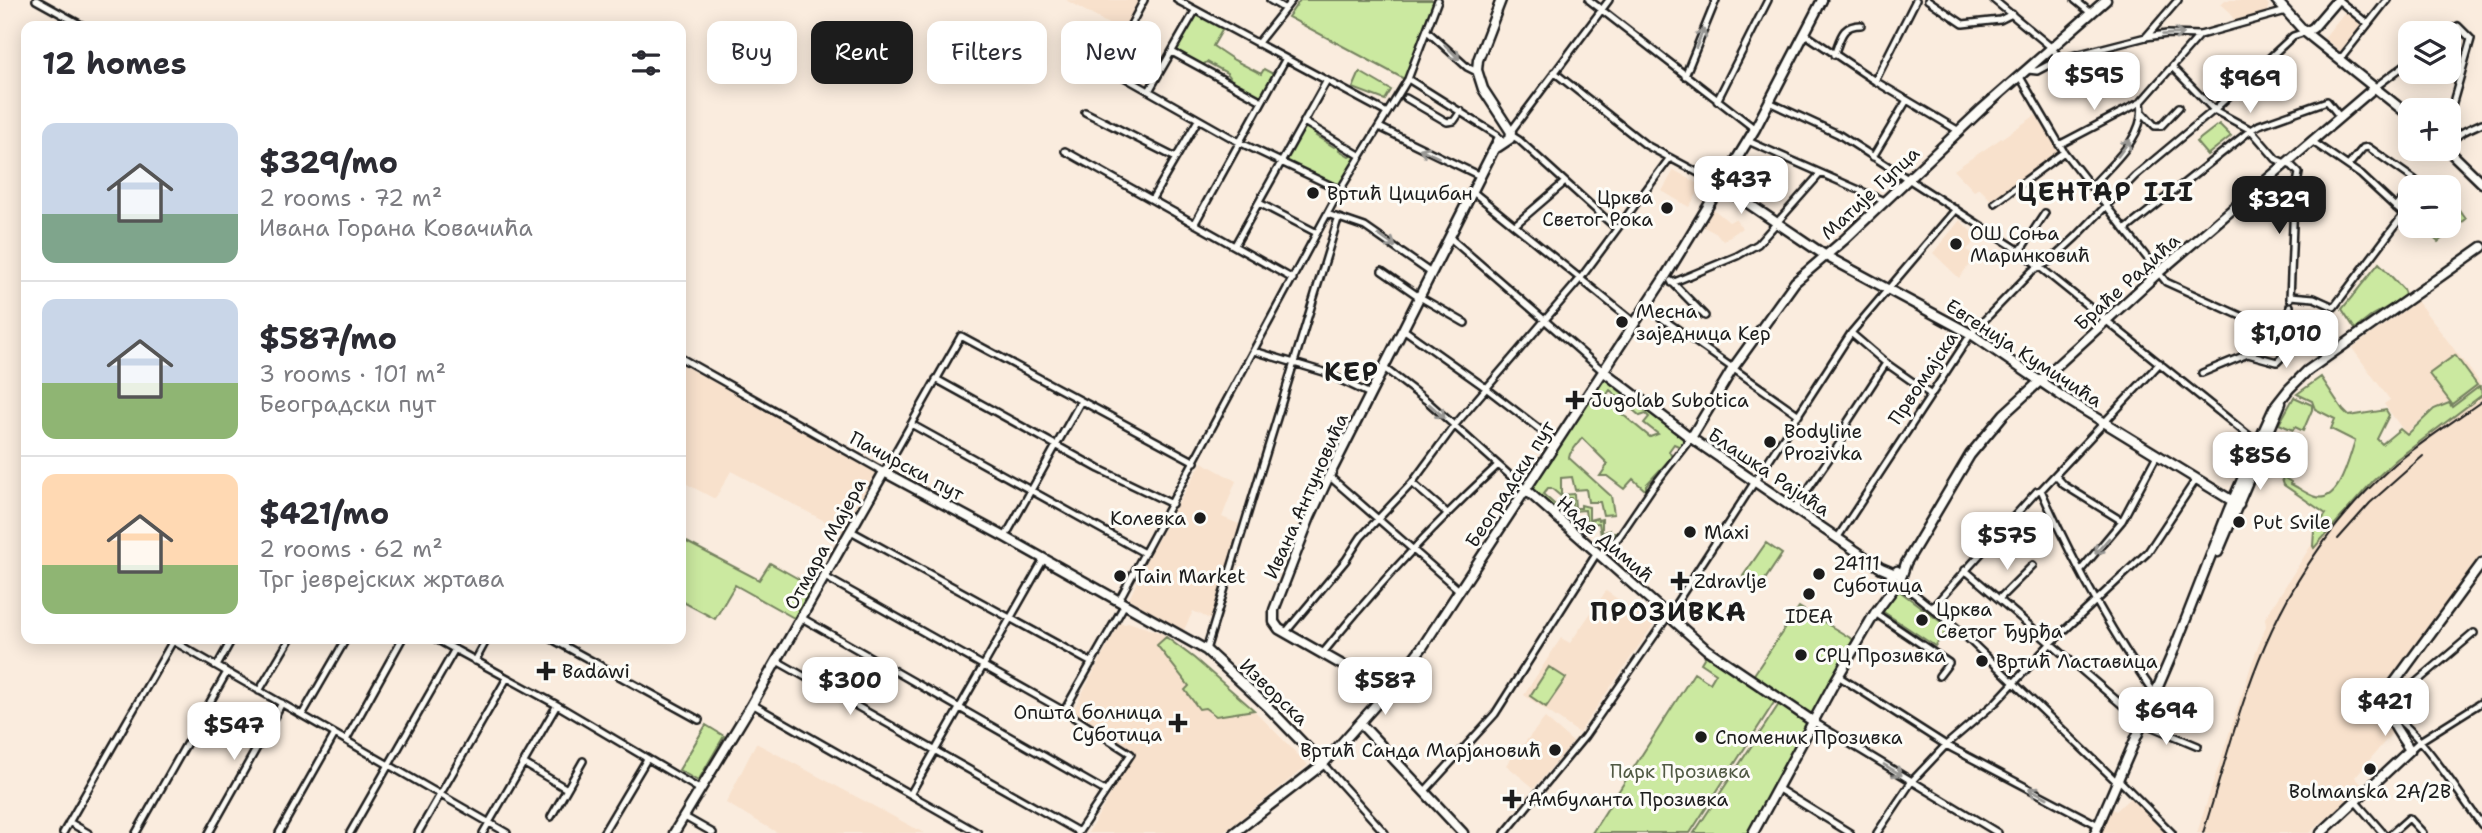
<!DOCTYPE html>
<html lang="en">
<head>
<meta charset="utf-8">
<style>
  body { margin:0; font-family:"Shantell Sans",sans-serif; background:#f2f2f3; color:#2b2b33; height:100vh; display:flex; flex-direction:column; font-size:26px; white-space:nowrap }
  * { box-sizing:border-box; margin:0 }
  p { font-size:23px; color:#7c7c81 }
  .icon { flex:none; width:38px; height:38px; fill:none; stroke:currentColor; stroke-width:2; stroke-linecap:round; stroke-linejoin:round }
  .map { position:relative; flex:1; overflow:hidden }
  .side { position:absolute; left:21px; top:21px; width:665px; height:623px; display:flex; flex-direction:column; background:#fff; border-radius:14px; box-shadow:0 4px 18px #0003 }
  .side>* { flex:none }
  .banner { position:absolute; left:707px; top:21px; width:665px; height:63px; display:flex; gap:14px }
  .tools { position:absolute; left:2398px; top:21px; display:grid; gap:14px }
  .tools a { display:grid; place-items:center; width:63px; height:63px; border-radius:14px; background:#fff; box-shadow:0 4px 18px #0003; font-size:35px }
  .price { position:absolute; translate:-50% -60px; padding:0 16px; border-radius:14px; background:#fff; color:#222; font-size:23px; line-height:46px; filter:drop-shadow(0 2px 4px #0008) }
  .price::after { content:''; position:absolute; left:50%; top:42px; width:21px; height:16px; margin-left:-10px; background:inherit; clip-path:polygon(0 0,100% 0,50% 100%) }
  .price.selected { background:#1c1c1c; color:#fff }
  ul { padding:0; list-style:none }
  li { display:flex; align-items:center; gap:21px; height:175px; padding:0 21px }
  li+li { border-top:2px solid #e1e1e2 }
  li span { display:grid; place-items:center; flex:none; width:196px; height:140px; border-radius:14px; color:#555 }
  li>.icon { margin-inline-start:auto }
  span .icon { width:84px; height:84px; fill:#fffc; stroke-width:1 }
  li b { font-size:30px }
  h2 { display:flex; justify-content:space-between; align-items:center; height:84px; padding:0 21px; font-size:30px }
  .chip { padding:0 24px; border-radius:14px; background:#fff; box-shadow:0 4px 18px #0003; font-size:24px; line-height:63px }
  .chip.selected { background:#1c1c1c; color:#fff }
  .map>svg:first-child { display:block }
  .built { fill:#f8e1cc }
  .green { fill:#cbe9a0; stroke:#74825e; stroke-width:2; fill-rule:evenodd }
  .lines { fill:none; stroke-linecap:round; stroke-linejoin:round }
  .street-casing { stroke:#1c1c1c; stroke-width:10 }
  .secondary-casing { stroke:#1c1c1c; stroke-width:13 }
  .street { stroke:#fdfcf7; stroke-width:5 }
  .secondary { stroke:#fdfcf7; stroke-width:8 }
  .rail { stroke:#1c1c1c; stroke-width:2 }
  .oneway { stroke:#989794 }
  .poi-dot { fill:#1c1c1c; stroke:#fdfcf7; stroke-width:2.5 }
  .labels { text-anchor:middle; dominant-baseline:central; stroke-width:6; stroke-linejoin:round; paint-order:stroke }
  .poi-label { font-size:19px; fill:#1c1c1c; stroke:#fdfcf7; text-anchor:start }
  .street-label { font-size:19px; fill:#1c1c1c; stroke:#fdfcf7 }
  .park-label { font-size:19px; fill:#515a44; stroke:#fdfcf7 }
  .district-label { font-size:26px; font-weight:bold; letter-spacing:2px; fill:#1c1c1c; stroke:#fdfcf7 }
</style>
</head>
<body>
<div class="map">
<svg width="2482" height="833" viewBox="0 0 2482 833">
  <rect width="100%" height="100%" fill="#faecde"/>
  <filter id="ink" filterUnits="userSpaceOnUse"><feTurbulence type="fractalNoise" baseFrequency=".0143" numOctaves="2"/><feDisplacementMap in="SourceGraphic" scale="14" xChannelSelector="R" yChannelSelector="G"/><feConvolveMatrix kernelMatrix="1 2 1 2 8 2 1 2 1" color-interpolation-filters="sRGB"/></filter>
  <g filter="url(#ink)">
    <path class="built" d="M 1066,0 L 1142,0 L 1124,33 Z
      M 2225,0 L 2264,0 L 2269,5 L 2266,14 L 2235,23 L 2230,12 L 2221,4 Z
      M 2347,9 L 2364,23 L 2341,52 L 2324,38 Z
      M 2036,115 L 2059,152 L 1991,200 L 1979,188 L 1974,191 L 1954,170 Z
      M 1674,170 L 1702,186 L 1689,207 L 1662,191 Z
      M 1712,208 L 1729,222 L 1735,219 L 1742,228 L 1723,241 L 1717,234 L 1702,226 Z
      M 1960,220 L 1977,238 L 1967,250 L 1975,257 L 1959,278 L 1933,253 Z
      M 2417,301 L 2481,384 L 2451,405 L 2448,402 L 2436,409 L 2434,407 L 2406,434 L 2384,404 L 2390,400 L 2352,348 Z
      M 681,364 L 881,475 L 847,533 L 731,471 L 715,499 L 681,481 Z
      M 2482,396 L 2482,553 L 2373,701 L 2393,732 L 2355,777 L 2364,787 L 2309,833 L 2197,833 L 2252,663 L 2266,626 L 2265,618 L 2312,544 L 2354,496 L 2415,441 Z
      M 1202,462 L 1236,481 L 1222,517 L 1241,525 L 1217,612 L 1214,610 L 1212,620 L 1193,611 L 1182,634 L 1144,613 L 1144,608 L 1129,599 L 1149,555 Z
      M 1606,591 L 1654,624 L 1579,733 L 1524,695 L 1561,638 L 1570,643 Z
      M 1128,622 L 1162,633 L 1194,658 L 1254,710 L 1308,765 L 1223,833 L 1088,833 L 1134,754 L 1072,712 L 1120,623 L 1126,624 Z
      M 1545,718 L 1573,742 L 1534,788 L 1506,765 Z
      M 756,743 L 924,833 L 778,833 L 726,803 Z
      M 2132,796 L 2168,833 L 2100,833 L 2111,808 L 2116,811 Z"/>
    <path class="green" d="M 1300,0 L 1439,0 L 1408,81 L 1288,17 Z
      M 1195,12 L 1224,27 L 1213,46 L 1234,60 L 1261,74 L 1264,69 L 1275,75 L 1261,100 L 1227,82 L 1230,77 L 1227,73 L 1207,62 L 1201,66 L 1173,51 Z
      M 1360,72 L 1391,90 L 1385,100 L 1353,88 Z
      M 2219,124 L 2231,136 L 2207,155 L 2196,142 Z
      M 1303,126 L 1318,133 L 1316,136 L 1334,147 L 1336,144 L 1341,147 L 1339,150 L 1349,156 L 1352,153 L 1359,157 L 1342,185 L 1340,185 L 1338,188 L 1337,184 L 1288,164 L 1288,161 L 1284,159 Z
      M 2448,195 L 2466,219 L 2438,242 L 2421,226 L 2448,226 Z
      M 2379,263 L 2403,289 L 2406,297 L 2373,315 L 2355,329 L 2342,309 Z
      M 2455,355 L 2477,385 L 2452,404 L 2429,374 Z
      M 1603,371 L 1691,438 L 1683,448 L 1674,444 L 1669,451 L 1672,457 L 1646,485 L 1646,491 L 1633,479 L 1624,489 L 1607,476 L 1600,476 L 1608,464 L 1582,438 L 1570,454 L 1569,458 L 1611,496 L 1614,514 L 1603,515 L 1600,502 L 1588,502 L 1586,489 L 1575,490 L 1572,477 L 1561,478 L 1561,495 L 1574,494 L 1575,508 L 1581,508 L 1581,505 L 1589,507 L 1589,520 L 1597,518 L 1598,520 L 1602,519 L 1602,533 L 1610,530 L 1611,532 L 1617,532 L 1617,534 L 1601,535 L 1599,523 L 1587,524 L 1585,510 L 1573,511 L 1571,498 L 1563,498 L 1551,488 L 1548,488 L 1543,494 L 1581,528 L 1578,536 L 1525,489 ZM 1610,390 L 1640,416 L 1646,414 L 1649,417 L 1644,423 L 1658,434 L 1650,437 L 1604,399 Z
      M 2321,377 L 2343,410 L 2349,416 L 2386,410 L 2389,415 L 2377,439 L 2382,444 L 2400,429 L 2407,435 L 2434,409 L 2449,403 L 2452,407 L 2480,386 L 2482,395 L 2397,459 L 2373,481 L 2314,548 L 2313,546 L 2314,531 L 2326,514 L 2284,485 L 2282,479 L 2283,477 L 2291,482 L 2291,484 C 2299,488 2308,495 2316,497 C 2340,503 2349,457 2355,441 L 2331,429 L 2335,419 L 2315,409 L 2312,401 L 2297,394 Z
      M 2294,397 L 2312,405 L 2312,410 L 2303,431 L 2295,427 L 2293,430 L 2279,424 Z
      M 2273,439 L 2295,449 L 2286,470 L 2268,462 L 2265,468 L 2261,466 Z
      M 681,539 L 759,580 L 770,563 L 813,587 L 794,618 L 735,585 L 715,619 L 681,601 Z
      M 1766,543 L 1782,554 L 1760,587 L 1743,576 Z
      M 1898,590 L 1949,628 L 1935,646 L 1882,611 Z
      M 1799,607 L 1857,642 L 1813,714 L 1748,833 L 1694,833 L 1783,698 L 1753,676 Z
      M 1166,637 L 1194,658 L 1254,710 L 1216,716 L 1205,708 L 1199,709 L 1185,690 L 1189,686 L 1157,645 Z
      M 1707,653 L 1775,701 L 1690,833 L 1592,833 L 1694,673 L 1710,683 L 1716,673 L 1701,663 Z
      M 1549,667 L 1566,678 L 1546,707 L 1530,696 Z
      M 706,725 L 724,736 L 698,781 L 679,770 Z"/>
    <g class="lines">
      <defs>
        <path id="street" d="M 36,0 L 83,26
          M 1144,0 L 1108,68 L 1239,142 L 1340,190
          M 1177,0 L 1387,113
          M 1270,0 L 1285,9
          M 1589,0 L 1755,129
          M 1928,0 L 1963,24 L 2000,20 L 2012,14
          M 1994,0 L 2052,48 L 2060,59
          M 2075,0 L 2091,13
          M 2338,0 L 2368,24
          M 1427,31 L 1467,67 L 1477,72
          M 2447,33 L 2458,26 L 2471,39 L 2448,120
          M 1805,34 L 1875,81 L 1959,131
          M 2146,37 L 2178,0
          M 1257,44 L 1292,0
          M 1172,52 L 1262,101
          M 1834,55 C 1841,38 1841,25 1861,25
          M 2342,57 L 2387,0
          M 2173,68 L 2214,110 L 2251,130 L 2276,159 L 2292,166 L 2299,173 L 2294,200 L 2290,299
          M 2028,70 L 2037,71 L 2060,59 L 2146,37 L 2167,34 L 2200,35 L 2286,11
          M 1554,72 L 1646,145 L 1721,185
          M 1685,76 L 1716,0
          M 2020,77 L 2064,152 L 2166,282 L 2329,356
          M 1408,79 L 1497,135
          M 1875,81 L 1916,0
          M 2374,88 L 2410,61
          M 1149,91 L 1195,11
          M 1406,98 L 1447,122 L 1454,121 L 1461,111
          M 1717,101 L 1768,0
          M 1769,102 L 1838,134 L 2020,251 L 2258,443
          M 1085,112 L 1176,158
          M 2143,113 L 2155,126 L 2161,126 L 2179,107
          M 1304,122 L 1361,156
          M 1379,127 L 1480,176
          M 1511,131 L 1609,0
          M 1511,135 L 1519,140 L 1617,229
          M 1748,141 L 1884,201
          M 2313,142 L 2361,175 L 2404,215
          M 2059,145 L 2141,102 L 2200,35
          M 1065,151 L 1293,279
          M 2450,152 C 2450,134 2468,130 2482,123
          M 1873,157 L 1907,100
          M 2348,166 L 2363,148 L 2368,147 L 2415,180 L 2411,187
          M 2091,187 C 2111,164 2147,136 2141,102
          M 2423,187 L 2424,186
          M 1472,191 L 1635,323
          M 1152,199 L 1198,120
          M 1259,203 L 1317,233
          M 1995,203 L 2064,152
          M 2396,208 L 2410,189
          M 1327,214 L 1365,227 L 1431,273
          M 1195,223 L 1285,60
          M 1515,225 L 1565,182
          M 2125,230 L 2251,130 L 2259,125 L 2327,101 L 2340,117
          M 1449,237 L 1603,371
          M 1235,245 L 1326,82
          M 2020,251 L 2045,213
          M 1382,271 L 1418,296 L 1465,323
          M 1671,281 L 1705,316
          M 1672,283 L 1737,256 L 1758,244 L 1820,174
          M 2290,296 L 2314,298 L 2334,307 L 2410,206
          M 1646,307 L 1799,415
          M 1403,329 L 1486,388 L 1556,442
          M 1851,333 L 1886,363 L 1930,394
          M 1254,351 L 1324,372 L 1370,394
          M 681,358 L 884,472 L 961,336 L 1195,462
          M 1384,368 L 1427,401 L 1525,489
          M 2202,373 L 2248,354 L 2277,362 C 2292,350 2289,324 2290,306
          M 936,379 L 1099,469 L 1172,504
          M 911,424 L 1144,553
          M 2055,475 L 2064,485 L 2122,521
          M 1329,476 L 1460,591
          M 1412,483 L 1447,513
          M 2041,490 C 2073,562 2109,630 2155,694
          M 1795,508 L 1842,440 L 1847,423 L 1886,363
          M 851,531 L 1092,663
          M 1005,537 L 1081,401
          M 1838,537 L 1971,334 L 2032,271 L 2050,261 L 2076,237 L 2135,176 L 2214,110 L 2293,36 L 2305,32
          M 1600,555 L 1618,538 L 1652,488 L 1691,438
          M 1965,570 L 2143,723 L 2198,746
          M 2080,571 L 2122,521 L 2156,457
          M 825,577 L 1064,711 L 1131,754 L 1078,833
          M 1898,585 L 1912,592 L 1959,630 L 2117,782
          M 1999,599 L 2033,565
          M 1119,600 L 1340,190 L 1408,79 L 1438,0
          M 1932,608 L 2037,491 L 2041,490 L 2160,363
          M 1875,613 L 1949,663 L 1939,676
          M 802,618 L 1105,791
          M 1285,633 L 1346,560 L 1361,537 L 1412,483 L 1454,426 L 1580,279 L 1669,159
          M 436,639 L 557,705 L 699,789
          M 552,639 L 699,720
          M 173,641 L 507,833
          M 1206,650 L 1338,219
          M 1322,654 C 1376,587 1434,524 1497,466
          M 475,661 L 487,639
          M 777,661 L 1079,832
          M 217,666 L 232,639
          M 1838,676 L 1946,745 L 2098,825
          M 259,691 L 290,639
          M 752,704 L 978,833
          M 2387,707 L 2474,633
          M 1064,711 L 1125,604
          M 2388,712 C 2420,731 2458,793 2482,825
          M 302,715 L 346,639
          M 1814,722 L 1998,833
          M 346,740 L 402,639
          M 2410,750 L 2420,741 L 2482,702
          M 523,763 L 567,789
          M 1323,764 L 1385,833
          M 2118,779 L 2172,833
          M 1777,788 L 1850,833
          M 1424,792 L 1495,714 L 1597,553
          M 911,793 L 1044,559
          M 2356,802 L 2383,833
          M 683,816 L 713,833
          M 551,817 L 583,761
          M 69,822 L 88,833
          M 63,833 L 174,639
          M 136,833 L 227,672
          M 209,833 L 282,703
          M 279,833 L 335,734
          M 350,833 L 455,649
          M 418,833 L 507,678
          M 483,833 L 557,705
          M 603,833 L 647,759
          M 1505,833 L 1585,736 L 1668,616 L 1851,333 L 1956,209
          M 1877,833 L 1912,781 L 1946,745 L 1996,702 L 2050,644 L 2148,552 L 2195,481
          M 2392,833 L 2409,818 L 2423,833"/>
        <path id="secondary" d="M 2276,0 L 2305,32 L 2410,116
          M 2305,32 L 2313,28 L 2337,0
          M 1498,147 L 1510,139 L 1511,132 L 1483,89 L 1477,70 L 1478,60 L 1501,0
          M 2447,149 L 2482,183
          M 1721,185 L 1826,256 L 1971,334 L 2066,399 L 2239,505
          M 1603,371 L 1691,438 L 1881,568 L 1893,573
          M 1691,438 L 1733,368 L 1795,282 L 1844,240 L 1982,109 L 2106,0
          M 1525,489 L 1706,649 L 1814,722
          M 2218,552 L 2281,403
          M 1897,571 L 1890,578 L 1894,585 L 1900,584 L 1902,581 L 1899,573
          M 1902,575 L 1906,563 L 1970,455 L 2004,414 L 2158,273 L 2374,88
          M 1388,691 L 1279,629 L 1274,622 L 1274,610 L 1310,517 L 1329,476 L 1499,139
          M 1360,723 L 1463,833
          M 674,833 L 752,704 L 884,472 L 1005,537 L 1206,650 L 1267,706 L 1323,764
          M 1234,833 L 1323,764 L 1388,691 L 1423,646 L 1665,277 L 1755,129 L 1822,0
          M 1753,833 L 1833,685 L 1875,613 L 1896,585
          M 2095,833 L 2173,652 L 2229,509 L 2258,443 L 2274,408 L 2289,389 L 2307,371 L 2482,247
          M 2321,833 L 2410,750 C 2398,732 2385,716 2386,694 L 2482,563"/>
      </defs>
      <use href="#street" class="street-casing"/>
      <use href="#secondary" class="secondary-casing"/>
      <use href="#street" class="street"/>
      <use href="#secondary" class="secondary"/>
      <path class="rail" d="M 2338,539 L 2370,503 L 2423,456
        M 2203,833 C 2223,771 2239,705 2265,645 C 2294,577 2339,513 2395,464 C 2422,441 2453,422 2482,401"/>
    </g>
    <defs><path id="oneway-shaft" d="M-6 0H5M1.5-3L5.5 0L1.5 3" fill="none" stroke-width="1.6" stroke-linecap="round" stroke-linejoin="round" transform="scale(1.75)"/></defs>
    <g class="oneway">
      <use href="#oneway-shaft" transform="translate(2173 34) rotate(-3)"/>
      <use href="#oneway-shaft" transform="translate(1700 38) rotate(-68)"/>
      <use href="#oneway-shaft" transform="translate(1452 52) rotate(45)"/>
      <use href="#oneway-shaft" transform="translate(2124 148) rotate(-53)"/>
      <use href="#oneway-shaft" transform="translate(1429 153) rotate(-155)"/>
      <use href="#oneway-shaft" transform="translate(1387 241) rotate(35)"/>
      <use href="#oneway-shaft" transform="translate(1437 411) rotate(42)"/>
      <use href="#oneway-shaft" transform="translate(2102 546) rotate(131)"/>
      <use href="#oneway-shaft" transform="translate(1893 770) rotate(31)"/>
      <use href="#oneway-shaft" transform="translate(2038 793) rotate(-152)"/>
    </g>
  </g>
  <g class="poi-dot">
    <circle cx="1313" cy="193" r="7"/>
    <circle cx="1667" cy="208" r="7"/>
    <circle cx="1956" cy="244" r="7"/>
    <circle cx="1622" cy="322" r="7"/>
    <path d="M1571.5 389.5h7v7h7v7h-7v7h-7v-7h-7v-7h7z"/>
    <circle cx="1770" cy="442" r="7"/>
    <circle cx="1200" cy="518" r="7"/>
    <circle cx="2239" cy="522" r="7"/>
    <circle cx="1690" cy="532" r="7"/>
    <circle cx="1819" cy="574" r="7"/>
    <circle cx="1120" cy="576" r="7"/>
    <path d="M1676.5 570.5h7v7h7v7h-7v7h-7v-7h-7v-7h7z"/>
    <circle cx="1809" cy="594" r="7"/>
    <circle cx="1922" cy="620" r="7"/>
    <circle cx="1801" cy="655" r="7"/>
    <circle cx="1982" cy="661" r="7"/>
    <path d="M542.5 660.5h7v7h7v7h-7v7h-7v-7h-7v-7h7z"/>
    <path d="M1174.5 712.5h7v7h7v7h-7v7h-7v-7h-7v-7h7z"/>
    <circle cx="1701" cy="737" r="7"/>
    <circle cx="1555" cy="750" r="7"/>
    <circle cx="2370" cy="769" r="7"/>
    <path d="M1508.5 788.5h7v7h7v7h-7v7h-7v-7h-7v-7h7z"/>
  </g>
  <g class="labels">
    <g class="poi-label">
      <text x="1327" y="193">Вртић Цицибан</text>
      <text x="1653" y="197" text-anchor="end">Црква<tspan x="1653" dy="22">Светог Рока</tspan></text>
      <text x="1970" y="233">ОШ Соња<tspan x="1970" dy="22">Маринковић</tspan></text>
      <text x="1636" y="311">Месна<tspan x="1636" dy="22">заједница Кер</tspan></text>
      <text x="1591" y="400">Jugolab Subotica</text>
      <text x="1784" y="431">Bodyline<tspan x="1784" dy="22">Prozivka</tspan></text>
      <text x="1186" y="518" text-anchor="end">Колевка</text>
      <text x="2253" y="522">Put Svile</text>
      <text x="1704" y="532">Maxi</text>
      <text x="1833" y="563">24111<tspan x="1833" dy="22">Суботица</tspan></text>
      <text x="1134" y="576">Tain Market</text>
      <text x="1694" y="581">Zdravlje</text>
      <text x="1936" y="609">Црква<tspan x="1936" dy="22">Светог Ђурђа</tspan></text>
      <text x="1809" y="616" text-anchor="middle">IDEA</text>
      <text x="1815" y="655">СРЦ Прозивка</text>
      <text x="1996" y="661">Вртић Ластавица</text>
      <text x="562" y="671">Badawi</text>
      <text x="1162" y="712" text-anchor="end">Општа болница<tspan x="1162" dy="22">Суботица</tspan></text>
      <text x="1715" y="737">Споменик Прозивка</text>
      <text x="1541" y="750" text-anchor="end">Вртић Санда Марјановић</text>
      <text x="2370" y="791" text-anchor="middle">Bolmanska 2A/2B</text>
      <text x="1528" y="799">Амбуланта Прозивка</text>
    </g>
    <g class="street-label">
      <text transform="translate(1870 193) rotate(-43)">Матије Гупца</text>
      <text transform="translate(2127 282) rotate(-42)">Браће Радића</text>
      <text transform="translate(2024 353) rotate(33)">Евгенија Кумичића</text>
      <text transform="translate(1923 378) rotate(-56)">Првомајска</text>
      <text transform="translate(907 466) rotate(28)">Пачирски пут</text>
      <text transform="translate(1769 472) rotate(34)">Блашка Рајића</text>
      <text transform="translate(1510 484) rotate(-57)">Београдски пут</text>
      <text transform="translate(1306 496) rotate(-66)">Ивана Антуновића</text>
      <text transform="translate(1605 539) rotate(41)">Наде Димић</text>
      <text transform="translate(825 544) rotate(-61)">Отмара Мајера</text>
      <text transform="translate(1274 692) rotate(44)">Изворска</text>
    </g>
    <g class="park-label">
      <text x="1680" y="771">Парк Прозивка</text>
    </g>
    <g class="district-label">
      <text x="2106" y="191">ЦЕНТАР III</text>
      <text x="1352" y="371">КЕР</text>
      <text x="1669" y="611">ПРОЗИВКА</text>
    </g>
  </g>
</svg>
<div class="tools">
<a><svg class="icon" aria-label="layers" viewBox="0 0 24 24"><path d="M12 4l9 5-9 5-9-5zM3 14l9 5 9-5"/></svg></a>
<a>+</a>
<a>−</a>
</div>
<b class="price" style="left:2094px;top:112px">$595</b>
<b class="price" style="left:2250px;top:115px">$969</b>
<b class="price" style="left:1741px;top:216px">$437</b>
<b class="price selected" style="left:2279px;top:236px">$329</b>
<b class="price" style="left:2286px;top:370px">$1,010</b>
<b class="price" style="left:2260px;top:492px">$856</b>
<b class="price" style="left:2007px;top:572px">$575</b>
<b class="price" style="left:850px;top:717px">$300</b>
<b class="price" style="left:1385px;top:717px">$587</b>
<b class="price" style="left:2385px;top:738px">$421</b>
<b class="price" style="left:2166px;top:747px">$694</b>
<b class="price" style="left:234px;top:762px">$547</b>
<div class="banner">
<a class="chip">Buy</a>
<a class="chip selected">Rent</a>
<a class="chip">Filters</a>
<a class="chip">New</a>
</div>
<section class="side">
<h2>12 homes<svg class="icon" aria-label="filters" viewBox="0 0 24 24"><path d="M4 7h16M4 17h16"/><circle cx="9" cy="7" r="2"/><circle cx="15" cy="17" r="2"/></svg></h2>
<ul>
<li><span style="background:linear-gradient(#c9d6e8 65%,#7fa58c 0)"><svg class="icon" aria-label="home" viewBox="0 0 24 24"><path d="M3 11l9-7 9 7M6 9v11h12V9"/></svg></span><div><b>$329/mo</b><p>2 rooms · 72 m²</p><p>Ивана Горана Ковачића</p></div></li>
<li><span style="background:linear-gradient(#c9d6e8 60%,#8fb573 0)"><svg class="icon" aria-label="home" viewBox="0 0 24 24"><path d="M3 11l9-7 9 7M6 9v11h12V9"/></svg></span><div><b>$587/mo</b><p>3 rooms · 101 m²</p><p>Београдски пут</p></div></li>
<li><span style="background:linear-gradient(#ffd9b3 65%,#8fb573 0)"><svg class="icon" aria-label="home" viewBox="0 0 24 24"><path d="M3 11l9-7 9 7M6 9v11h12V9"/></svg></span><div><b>$421/mo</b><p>2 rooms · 62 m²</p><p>Трг јеврејских жртава</p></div></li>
</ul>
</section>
</div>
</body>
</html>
